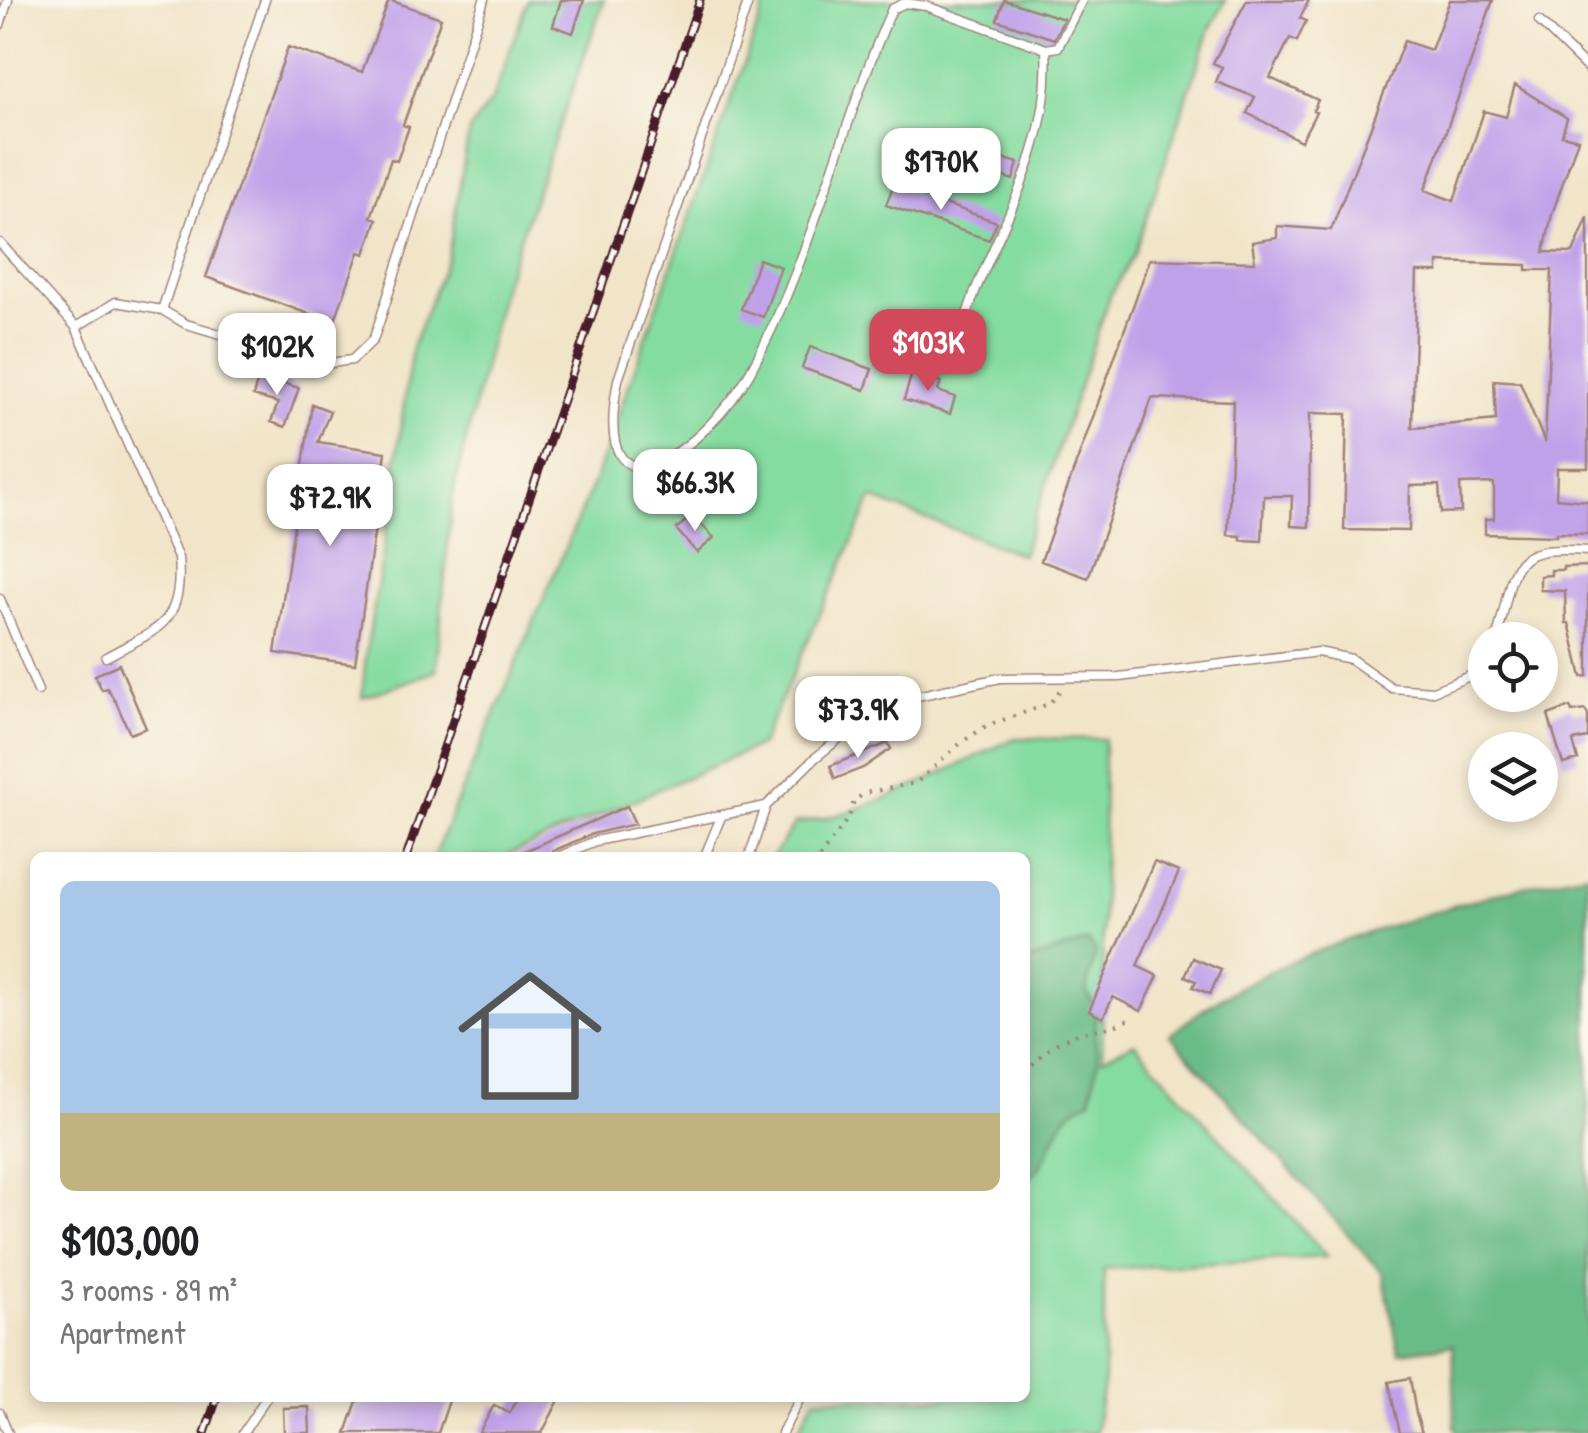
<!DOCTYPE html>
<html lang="en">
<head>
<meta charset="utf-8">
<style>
  body { margin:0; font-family:"Patrick Hand",sans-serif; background:#f2f2f2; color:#202124; height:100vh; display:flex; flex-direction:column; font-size:38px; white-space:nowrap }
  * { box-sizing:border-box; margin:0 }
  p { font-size:32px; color:#757577 }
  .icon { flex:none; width:55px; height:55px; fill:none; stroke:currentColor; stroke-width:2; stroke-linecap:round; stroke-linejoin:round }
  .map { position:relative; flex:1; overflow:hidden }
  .panel { position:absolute; left:30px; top:852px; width:1000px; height:550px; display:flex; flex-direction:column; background:#fff; border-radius:15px; box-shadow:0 5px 15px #0003 }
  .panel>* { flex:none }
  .controls { position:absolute; left:1468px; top:622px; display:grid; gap:20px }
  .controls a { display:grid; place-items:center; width:90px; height:90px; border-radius:50%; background:#fff; box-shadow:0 5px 15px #0003; font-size:50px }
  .price { position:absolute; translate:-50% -85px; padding:0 22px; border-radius:20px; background:#fff; color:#222; font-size:32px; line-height:65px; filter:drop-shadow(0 2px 5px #0008) }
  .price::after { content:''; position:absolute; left:50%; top:60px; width:30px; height:22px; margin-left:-15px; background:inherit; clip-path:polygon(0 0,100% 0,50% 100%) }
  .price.active { background:#d1495b; color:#fff }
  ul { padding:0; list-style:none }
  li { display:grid; align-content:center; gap:20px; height:530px; padding:0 30px }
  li+li { border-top:2px solid #e0e0e0 }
  li span { display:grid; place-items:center; height:310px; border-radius:15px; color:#555 }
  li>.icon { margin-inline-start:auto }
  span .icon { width:180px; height:180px; fill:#fffc; stroke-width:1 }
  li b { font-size:42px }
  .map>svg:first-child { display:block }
  .green { fill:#84dca0; stroke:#677e66; stroke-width:2.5 }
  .forest { fill:#6bbc86; stroke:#5a6e58; stroke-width:2.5 }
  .building { fill:#c1a0ea; fill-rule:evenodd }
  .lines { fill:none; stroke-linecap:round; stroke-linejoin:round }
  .lane-casing { stroke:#9e827a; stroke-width:11 }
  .path { stroke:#9e827a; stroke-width:4; stroke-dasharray:2.5 8; stroke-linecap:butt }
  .lane { stroke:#fff; stroke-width:8 }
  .rail-casing { stroke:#4a1f2b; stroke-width:9 }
  .rail { stroke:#fbf7ec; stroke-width:5; stroke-dasharray:15; stroke-linecap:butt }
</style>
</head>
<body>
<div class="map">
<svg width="1588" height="1433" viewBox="0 0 1588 1433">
  <rect width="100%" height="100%" fill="#fbf7ec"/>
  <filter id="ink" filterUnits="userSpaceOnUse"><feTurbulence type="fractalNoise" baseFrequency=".01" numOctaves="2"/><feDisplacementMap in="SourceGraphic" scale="20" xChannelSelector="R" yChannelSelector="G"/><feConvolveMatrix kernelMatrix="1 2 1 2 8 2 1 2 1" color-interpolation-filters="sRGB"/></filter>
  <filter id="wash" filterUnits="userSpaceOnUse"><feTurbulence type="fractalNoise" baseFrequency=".0048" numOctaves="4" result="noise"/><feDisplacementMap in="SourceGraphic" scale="40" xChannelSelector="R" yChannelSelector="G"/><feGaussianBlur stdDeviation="2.25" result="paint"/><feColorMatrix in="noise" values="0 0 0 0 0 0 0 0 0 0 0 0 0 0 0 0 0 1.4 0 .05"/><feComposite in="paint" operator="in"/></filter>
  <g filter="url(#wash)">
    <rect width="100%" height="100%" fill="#f1e4c8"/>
    <path class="green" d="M 528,0 L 604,0 L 505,280 L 452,498 L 436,671 L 362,698 L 366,652 L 383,555 L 412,347 L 448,256 L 469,131 L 493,98 Z
      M 767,0 L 1226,0 L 1210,29 L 1134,254 L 1110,296 L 1022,555 L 872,498 L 761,745 L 503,857 L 433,858 L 597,474 Z
      M 1016,738 L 1104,739 L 1102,1059 L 1134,1043 L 1327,1257 L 1104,1269 L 1104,1379 L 1095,1433 L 796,1433 L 815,1398 L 1025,1398 L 1025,858 L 772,858 L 795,823 C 863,818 952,766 1016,738 Z"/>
    <path class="forest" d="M 1588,873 L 1588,1433 L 1458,1433 L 1455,1427 L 1453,1345 L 1399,1352 L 1383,1274 L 1170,1035 C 1243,973 1333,943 1424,915 C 1479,898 1532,882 1588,873 Z
      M 1088,941 L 1096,951 L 1086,990 L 1096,1011 L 1094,1031 L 1098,1062 L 1090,1100 C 1084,1104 1074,1108 1069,1113 C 1051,1133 1049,1167 1025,1181 L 1025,962 Z"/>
    <g id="blocks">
      <path class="building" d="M 389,0 L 441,18 L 403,125 L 409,127 L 397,161 L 391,159 L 371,217 L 377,219 L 365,254 L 359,252 L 334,323 L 206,277 L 288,47 L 362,72 Z
        M 561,0 L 584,0 L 573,33 L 553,26 Z
        M 1004,0 L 1064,19 L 1054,39 L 997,20 Z
        M 1247,0 L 1309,0 L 1300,18 L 1306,21 L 1297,41 L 1290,38 L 1270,78 L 1318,100 L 1313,111 L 1316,112 L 1301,141 L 1247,113 L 1255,97 L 1216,82 L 1222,67 L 1213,63 Z
        M 1450,0 L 1493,0 L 1425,190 L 1454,201 L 1484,111 L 1506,117 L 1515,85 L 1567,118 L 1562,135 L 1578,139 L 1552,214 L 1544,252 L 1573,253 L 1588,217 L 1588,468 L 1557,468 L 1556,498 L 1588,501 L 1588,534 L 1556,533 L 1556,536 L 1485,534 L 1485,519 L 1494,519 L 1494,483 L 1460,484 L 1461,512 L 1441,513 L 1439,485 L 1410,486 L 1409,531 L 1344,530 L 1347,414 L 1310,413 L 1309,527 L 1291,526 L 1292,496 L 1264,496 L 1262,541 L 1241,540 L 1241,536 L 1228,535 L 1233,401 L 1152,398 L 1088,578 L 1041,561 L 1150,259 L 1255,262 L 1252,242 L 1277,238 L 1277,226 L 1331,230 L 1404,41 L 1431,50 ZM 1438,262 L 1527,265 L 1527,270 L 1552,270 L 1545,443 L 1520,382 L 1494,380 L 1496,420 L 1412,428 L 1417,272 L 1438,272 Z
        M 955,143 L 1018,163 L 1013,180 L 949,159 Z
        M 893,186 L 997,222 L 989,240 L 886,205 Z
        M 759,259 L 781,267 L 763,317 L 741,309 Z
        M 810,347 L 872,369 L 865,390 L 802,368 Z
        M 912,373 L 941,382 L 938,391 L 955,397 L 950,414 L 904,400 Z
        M 259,376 L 299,388 L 285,427 L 271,422 L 278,403 L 253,396 Z
        M 312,404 L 330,411 L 318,442 L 386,452 L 355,664 L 275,653 Z
        M 693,515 L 714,538 L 697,553 L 676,529 Z
        M 1588,566 L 1588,676 L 1582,677 L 1569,623 L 1566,623 L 1565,591 L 1540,590 L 1540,576 L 1551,575 L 1551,570 L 1563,570 L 1563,567 Z
        M 119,664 L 146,728 L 130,734 L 116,702 L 107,688 L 102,690 L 95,675 Z
        M 1570,707 L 1572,712 L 1585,710 L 1588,715 L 1588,738 L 1573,741 L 1578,760 L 1563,764 L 1548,715 Z
        M 888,743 L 891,749 L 863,768 L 835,779 L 830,766 Z
        M 627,806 L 635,824 L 592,834 L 553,851 L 549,858 L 509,858 Z
        M 1154,862 L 1179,872 L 1137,966 L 1158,976 L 1141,1011 L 1113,997 L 1103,1018 L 1089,1011 Z
        M 1193,958 L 1221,970 L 1210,994 L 1193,987 L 1196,981 L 1185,976 Z
        M 1410,1378 L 1416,1414 L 1422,1433 L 1400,1433 L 1392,1398 L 1389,1382 Z
        M 358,1398 L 450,1398 L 438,1433 L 346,1433 Z
        M 517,1398 L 560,1398 L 542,1433 L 479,1433 L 494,1405 L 509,1413 Z
        M 309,1407 L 310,1433 L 284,1433 L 283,1408 Z"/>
    </g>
  </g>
  <g filter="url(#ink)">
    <use href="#blocks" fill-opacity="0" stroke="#9e827a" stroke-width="2.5"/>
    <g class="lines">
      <defs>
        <path id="lane" d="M 749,0 L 618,380 C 588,538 710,445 750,372 C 813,257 839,128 892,9 L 905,3 L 926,6 L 1046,49 L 1058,47 L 1082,0
          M 1539,21 L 1588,69
          M 0,25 L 8,0
          M 0,243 L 76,327 L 178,558 C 184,625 157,629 106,657
          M 162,310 L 265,0
          M 76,327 L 116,302 L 162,310 L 186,324 L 324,364 L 352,360 L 373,340 L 378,326 L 484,0
          M 924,370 C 955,361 966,315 976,289 C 1009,210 1052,139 1046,49
          M 0,599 L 38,691
          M 1496,640 C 1517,569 1502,544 1588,551
          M 556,858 L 595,841 L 766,806
          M 704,858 L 721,817
          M 749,858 L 766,806 L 815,758 L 856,725 L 917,696 L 1000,678 L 1119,677 L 1318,652 L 1351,659 L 1392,688 L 1433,691 L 1470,676 L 1485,657
          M 0,1413 L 8,1433
          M 243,1433 L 266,1398
          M 782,1433 L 800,1398"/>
      </defs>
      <use href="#lane" class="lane-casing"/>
      <path class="path" d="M 819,858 L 849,817 L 854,801 L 865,793 L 916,783 L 962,742 L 988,725 L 1049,704 L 1061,689
        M 1025,1072 C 1037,1060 1048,1047 1063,1040 C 1085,1028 1110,1032 1133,1017"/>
      <use href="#lane" class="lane"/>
      <defs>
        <path id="rail" d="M 406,858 L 700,0
          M 205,1433 L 217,1398"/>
      </defs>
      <use href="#rail" class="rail-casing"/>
      <use href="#rail" class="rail"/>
    </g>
  </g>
</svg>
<div class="controls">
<a><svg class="icon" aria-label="locate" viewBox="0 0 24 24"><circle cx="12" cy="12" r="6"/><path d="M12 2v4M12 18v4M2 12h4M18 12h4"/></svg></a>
<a><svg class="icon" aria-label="layers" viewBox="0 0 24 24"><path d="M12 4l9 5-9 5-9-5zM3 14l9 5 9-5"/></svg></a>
</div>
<b class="price" style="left:941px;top:213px">$170K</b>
<b class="price active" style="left:928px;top:394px">$103K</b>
<b class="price" style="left:277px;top:398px">$102K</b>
<b class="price" style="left:695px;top:534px">$66.3K</b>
<b class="price" style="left:330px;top:549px">$72.9K</b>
<b class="price" style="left:858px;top:761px">$73.9K</b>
<section class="panel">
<ul>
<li><span style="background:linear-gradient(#a9c7e8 75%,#c2b280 0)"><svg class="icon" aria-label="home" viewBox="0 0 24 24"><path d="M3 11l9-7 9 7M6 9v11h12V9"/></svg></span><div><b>$103,000</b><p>3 rooms · 89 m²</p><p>Apartment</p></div></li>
</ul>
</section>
</div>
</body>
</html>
